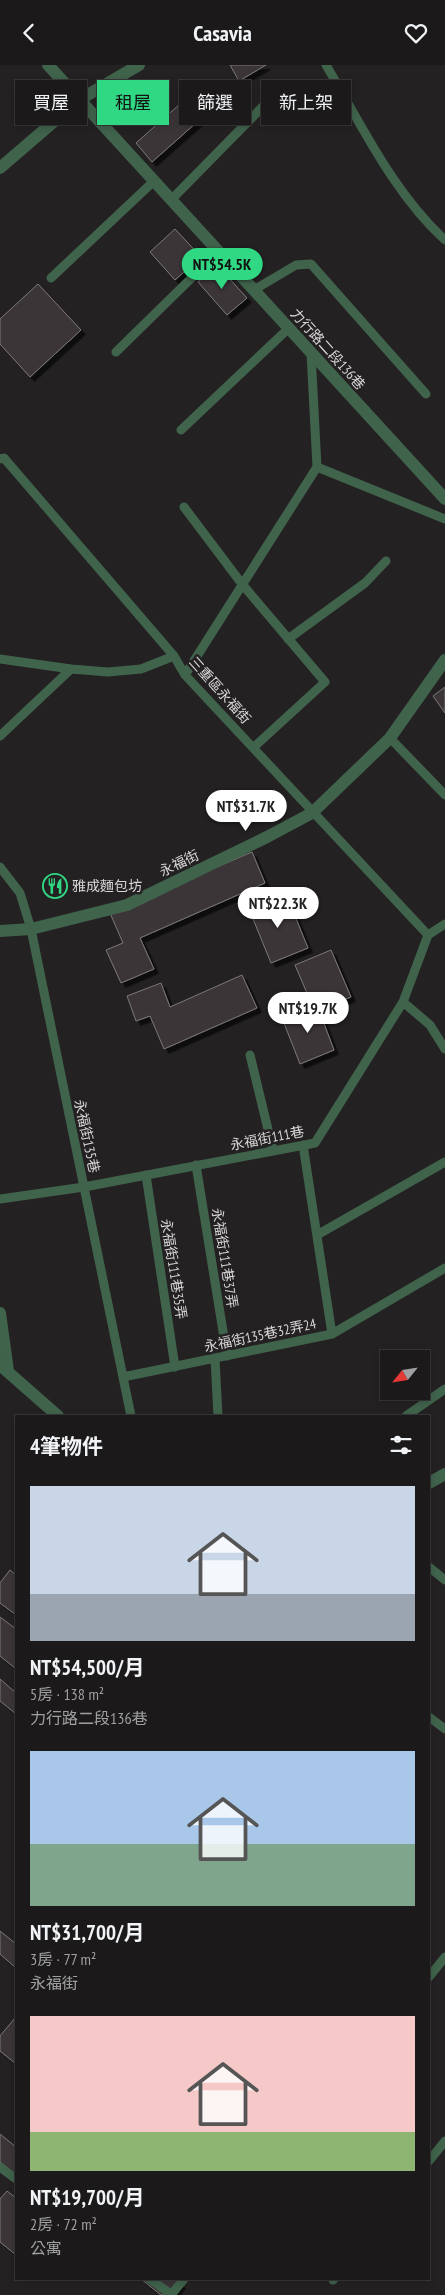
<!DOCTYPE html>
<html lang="zh-TW">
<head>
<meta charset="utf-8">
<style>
  body { margin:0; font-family:"PT Sans Narrow","Noto Sans TC",sans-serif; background:#282627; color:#f1f3f6; height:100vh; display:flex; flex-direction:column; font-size:19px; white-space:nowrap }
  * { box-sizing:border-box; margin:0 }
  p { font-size:16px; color:#a0a0a2 }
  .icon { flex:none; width:28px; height:28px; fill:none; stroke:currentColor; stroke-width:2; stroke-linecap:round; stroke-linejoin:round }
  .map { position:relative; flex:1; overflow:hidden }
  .sheet { position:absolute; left:15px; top:1350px; width:415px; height:865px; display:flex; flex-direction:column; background:#1b191a; border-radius:0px; box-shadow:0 2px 8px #0003,0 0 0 1px #393839 }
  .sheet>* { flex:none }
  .top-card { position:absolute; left:15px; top:15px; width:415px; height:45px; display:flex; gap:10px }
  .needle { width:32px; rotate:240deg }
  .buttons { position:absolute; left:380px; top:1285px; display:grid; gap:10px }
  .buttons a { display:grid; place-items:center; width:50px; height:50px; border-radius:0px; background:#1b191a; box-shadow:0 2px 8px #0003,0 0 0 1px #393839; font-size:25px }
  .price { position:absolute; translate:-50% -42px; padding:0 11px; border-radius:18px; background:#fff; color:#222; font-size:16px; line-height:32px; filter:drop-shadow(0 1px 2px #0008) }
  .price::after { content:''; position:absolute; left:50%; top:30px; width:15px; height:11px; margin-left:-8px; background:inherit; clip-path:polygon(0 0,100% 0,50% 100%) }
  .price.on { background:#30d883; color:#111 }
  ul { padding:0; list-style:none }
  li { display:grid; align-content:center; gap:10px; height:265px; padding:0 15px }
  li span { display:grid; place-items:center; height:155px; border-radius:0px; color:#555 }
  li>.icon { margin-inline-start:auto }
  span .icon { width:90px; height:90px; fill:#fffc; stroke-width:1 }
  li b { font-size:21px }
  h2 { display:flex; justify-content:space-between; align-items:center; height:60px; padding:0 15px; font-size:21px }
  .tag { padding:0 18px; border-radius:0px; background:#1b191a; box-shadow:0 2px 8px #0003,0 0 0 1px #393839; font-size:18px; line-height:45px }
  .tag.on { background:#30d883; color:#111 }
  header { display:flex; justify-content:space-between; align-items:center; height:65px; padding:0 15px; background:#1b191a; font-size:22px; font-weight:700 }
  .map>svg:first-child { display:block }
  .building { fill:#3a3639; stroke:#7c787b; filter:url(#shadow) }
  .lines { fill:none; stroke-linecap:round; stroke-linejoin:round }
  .service { stroke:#40634c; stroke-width:9 }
  .minor { stroke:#40634c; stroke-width:12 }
  .labels { text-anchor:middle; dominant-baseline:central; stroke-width:5; stroke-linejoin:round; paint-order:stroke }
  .street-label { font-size:14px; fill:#d9d6d8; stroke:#242123 }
  .poi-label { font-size:14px; fill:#d9d6d8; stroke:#242123; text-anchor:start }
</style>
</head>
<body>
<header><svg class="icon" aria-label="back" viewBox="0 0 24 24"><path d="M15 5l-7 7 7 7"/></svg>Casavia<svg class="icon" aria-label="heart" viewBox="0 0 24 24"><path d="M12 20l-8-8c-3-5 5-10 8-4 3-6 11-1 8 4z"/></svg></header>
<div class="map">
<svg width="445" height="2230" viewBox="0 0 445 2230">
  <defs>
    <filter id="shadow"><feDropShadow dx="4.5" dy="4.5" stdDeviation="0" flood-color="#0009"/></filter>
  </defs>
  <rect width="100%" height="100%" fill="#242123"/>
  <path class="building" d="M 230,0 L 266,0 L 239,16 Z
    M 189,31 L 205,50 L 152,97 L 136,78 Z
    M 175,164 L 201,192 L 175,215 L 150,187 Z
    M 217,200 L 247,233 L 227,250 L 198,217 Z
    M 38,219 L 81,265 L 30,312 L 0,279 L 0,254 Z
    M 445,622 L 445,648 L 433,631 Z
    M 252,787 L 265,818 L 140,873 L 154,904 L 121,918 L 106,885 L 123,878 L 110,848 Z
    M 286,829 L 308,883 L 271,898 L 249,844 Z
    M 331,885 L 351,932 L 315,947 L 295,900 Z
    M 242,910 L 257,943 L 164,984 L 150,951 L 136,956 L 127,931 L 161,918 L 170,942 Z
    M 317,940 L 334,985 L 300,999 L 282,953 Z
    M 10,1505 L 16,1510 L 16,1550 L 0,1538 L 0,1518 Z
    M 0,1552 L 16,1564 L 16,1604 L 0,1591 Z
    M 0,1614 L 16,1628 L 16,1649 L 0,1636 Z
    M 0,1866 L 16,1879 L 16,1903 L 0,1889 Z
    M 15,1953 L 16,1954 L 16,1999 L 0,1986 L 0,1971 Z
    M 0,2069 L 16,2082 L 16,2110 L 0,2097 Z
    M 7,2126 L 16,2133 L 16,2190 L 0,2177 L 0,2134 Z
    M 141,2214 L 175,2214 L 181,2219 L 172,2230 L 161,2230 Z"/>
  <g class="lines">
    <path class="service" d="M 326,0 C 361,59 394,129 445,175
      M 171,135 L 282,22 L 323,36 L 345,32
      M 51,213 L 154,116
      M 254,225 L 296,200 L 311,199 L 426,329
      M 116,287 L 218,187
      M 311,288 L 317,402
      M 181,365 L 289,263
      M 0,394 L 4,393 L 174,591 L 185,610 L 428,870
      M 184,442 L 242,519 L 325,617 L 254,682
      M 288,574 L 365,518 L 386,496
      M 0,594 L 71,604
      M 185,610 L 317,402 L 445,454
      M 0,671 L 71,604 L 108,607 L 141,604 L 174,591
      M 390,673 L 445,730
      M 0,802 L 20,828 L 31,864 L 131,1351
      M 403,937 L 430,960 L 445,984
      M 250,990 L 273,1085
      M 196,1100 L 227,1291
      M 146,1110 L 175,1302
      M 0,1134 L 84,1122 L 315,1078 L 403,937 L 428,870 L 445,859
      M 317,1170 L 445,1097
      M 332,1269 L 445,1203
      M 215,1294 L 218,1351
      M 123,1312 L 332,1269 L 303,1080
      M 406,1351 L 445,1324
      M 429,1502 L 445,1515
      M 429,1652 L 445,1664
      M 429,1912 L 445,1892
      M 429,2096 L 445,2076
      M 0,2102 L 16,2114
      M 150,2214 L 172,2230
      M 333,2215 L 334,2214
      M 171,2230 L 184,2214"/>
    <path class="minor" d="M 48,0 L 445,434
      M 0,103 L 79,35 L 139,0
      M 0,866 L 31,864 L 127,840 L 267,772 L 312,748 L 390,673 L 445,595
      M 0,1248 L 8,1306
      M 0,1300 L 58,1351
      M 429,1418 L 445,1409"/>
  </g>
  <defs>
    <symbol id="restaurant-ring" viewBox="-11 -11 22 22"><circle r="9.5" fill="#242123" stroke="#30d883" stroke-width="1.5"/><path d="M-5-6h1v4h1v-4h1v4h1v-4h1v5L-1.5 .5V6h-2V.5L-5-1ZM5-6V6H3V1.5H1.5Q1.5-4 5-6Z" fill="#30d883"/></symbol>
  </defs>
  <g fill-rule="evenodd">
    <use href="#restaurant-ring" x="41" y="807" width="28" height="28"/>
  </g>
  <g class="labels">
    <g class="street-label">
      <text transform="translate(328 284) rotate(48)">力行路二段136巷</text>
      <text transform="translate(220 625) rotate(48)">三重區永福街</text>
      <text transform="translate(179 798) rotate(-26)">永福街</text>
      <text transform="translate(87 1071) rotate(78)">永福街135巷</text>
      <text transform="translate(267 1073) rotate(-11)">永福街111巷</text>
      <text transform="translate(225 1193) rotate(81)">永福街111巷37弄</text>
      <text transform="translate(174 1204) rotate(81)">永福街111巷35弄</text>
      <text transform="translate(260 1270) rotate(-12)">永福街135巷32弄24</text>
    </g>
    <g class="poi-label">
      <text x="72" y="821">雅成麵包坊</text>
    </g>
  </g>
</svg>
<div class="buttons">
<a><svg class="needle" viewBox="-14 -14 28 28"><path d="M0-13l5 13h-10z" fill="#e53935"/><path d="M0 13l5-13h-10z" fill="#a0a0a2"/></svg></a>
</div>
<b class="price on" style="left:222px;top:225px">NT$54.5K</b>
<b class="price" style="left:246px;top:767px">NT$31.7K</b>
<b class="price" style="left:278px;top:864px">NT$22.3K</b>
<b class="price" style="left:308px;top:969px">NT$19.7K</b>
<div class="top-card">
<a class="tag">買屋</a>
<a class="tag on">租屋</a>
<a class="tag">篩選</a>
<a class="tag">新上架</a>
</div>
<section class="sheet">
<h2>4筆物件<svg class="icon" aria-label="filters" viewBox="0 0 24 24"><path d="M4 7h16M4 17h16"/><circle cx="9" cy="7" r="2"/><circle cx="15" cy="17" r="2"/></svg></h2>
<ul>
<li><span style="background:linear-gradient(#c9d6e8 70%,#9aa5b1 0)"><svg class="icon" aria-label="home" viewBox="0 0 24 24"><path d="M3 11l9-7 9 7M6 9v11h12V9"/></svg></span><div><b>NT$54,500/月</b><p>5房 · 138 m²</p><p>力行路二段136巷</p></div></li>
<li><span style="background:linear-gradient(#a9c7e8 60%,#7fa58c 0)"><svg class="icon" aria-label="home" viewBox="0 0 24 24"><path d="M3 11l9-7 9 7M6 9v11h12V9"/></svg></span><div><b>NT$31,700/月</b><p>3房 · 77 m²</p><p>永福街</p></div></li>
<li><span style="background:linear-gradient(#f6c9c9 75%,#8fb573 0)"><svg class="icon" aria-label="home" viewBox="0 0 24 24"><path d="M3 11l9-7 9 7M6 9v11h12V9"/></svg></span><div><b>NT$19,700/月</b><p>2房 · 72 m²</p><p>公寓</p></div></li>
</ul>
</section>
</div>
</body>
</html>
